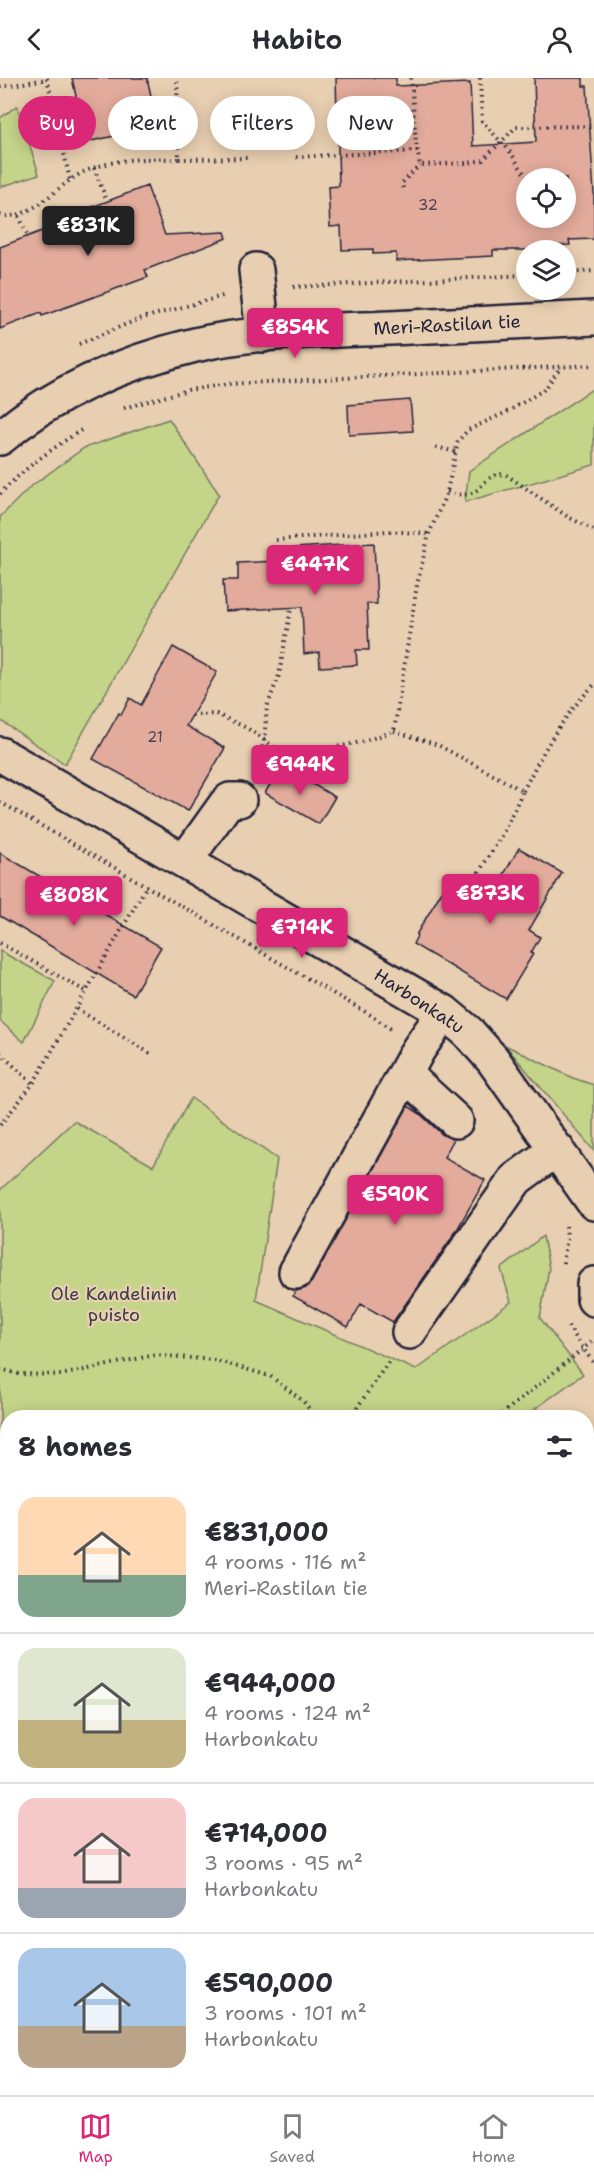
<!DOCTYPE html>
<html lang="en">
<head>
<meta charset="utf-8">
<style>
  body { margin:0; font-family:"Shantell Sans",sans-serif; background:#f7f7f7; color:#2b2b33; height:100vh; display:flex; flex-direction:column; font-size:22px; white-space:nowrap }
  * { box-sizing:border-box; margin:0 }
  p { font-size:20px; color:#7c7c81 }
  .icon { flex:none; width:33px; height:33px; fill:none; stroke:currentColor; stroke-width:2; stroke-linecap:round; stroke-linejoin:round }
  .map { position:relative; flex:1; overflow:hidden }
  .details { position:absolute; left:0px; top:1332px; width:594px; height:686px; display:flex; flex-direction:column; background:#fff; border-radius:24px 24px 0 0; box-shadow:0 3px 15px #0003 }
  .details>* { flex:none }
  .banner { position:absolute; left:18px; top:18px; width:558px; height:54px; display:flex; gap:12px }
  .buttons { position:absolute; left:516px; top:90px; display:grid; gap:12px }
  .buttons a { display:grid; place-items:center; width:60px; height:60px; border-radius:50%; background:#fff; box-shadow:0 3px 15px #0003; font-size:30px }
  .price { position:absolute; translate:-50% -51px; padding:0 14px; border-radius:6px; background:#db2777; color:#fff; font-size:20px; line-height:39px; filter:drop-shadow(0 2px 3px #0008) }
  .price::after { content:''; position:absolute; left:50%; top:36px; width:18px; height:14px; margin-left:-9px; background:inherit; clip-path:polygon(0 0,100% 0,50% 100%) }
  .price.selected { background:#222; color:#fff }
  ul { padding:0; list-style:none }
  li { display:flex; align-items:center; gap:18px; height:150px; padding:0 18px }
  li+li { border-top:2px solid #e1e1e2 }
  li span { display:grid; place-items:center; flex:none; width:168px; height:120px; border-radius:18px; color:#555 }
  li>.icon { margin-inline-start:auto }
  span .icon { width:72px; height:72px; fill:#fffc; stroke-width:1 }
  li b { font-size:26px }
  h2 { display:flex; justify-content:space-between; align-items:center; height:72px; padding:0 18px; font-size:26px }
  .pill { padding:0 21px; border-radius:27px; background:#fff; box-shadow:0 3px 15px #0003; font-size:21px; line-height:54px }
  .pill.selected { background:#db2777; color:#fff }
  header { display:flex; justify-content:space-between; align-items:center; height:78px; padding:0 18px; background:#fff; font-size:27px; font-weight:600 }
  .tabs { display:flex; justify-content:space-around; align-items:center; height:84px; border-top:2px solid #e1e1e2; background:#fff; font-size:16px; color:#7c7c81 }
  .tabs a { display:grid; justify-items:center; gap:3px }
  .tabs .selected { color:#db2777 }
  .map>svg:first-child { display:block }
  .green { fill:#c4d488; stroke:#737b62; stroke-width:1.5 }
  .building { fill:#e3ab9b; stroke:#22223b; stroke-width:1.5; fill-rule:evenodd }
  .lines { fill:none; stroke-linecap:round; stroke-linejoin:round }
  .minor-casing { stroke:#22223b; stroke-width:38 }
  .path { stroke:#22223b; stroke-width:4; stroke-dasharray:1.5 4.5; stroke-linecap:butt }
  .minor { stroke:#e9cfb1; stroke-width:33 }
  .labels { text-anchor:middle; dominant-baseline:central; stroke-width:4.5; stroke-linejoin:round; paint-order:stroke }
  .number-label { font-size:15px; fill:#524453 }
  .street-label { font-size:18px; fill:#22223b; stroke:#e9cfb1 }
  .park-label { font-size:18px; fill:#3a3d47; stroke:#e9cfb1 }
</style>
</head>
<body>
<header><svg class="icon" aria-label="back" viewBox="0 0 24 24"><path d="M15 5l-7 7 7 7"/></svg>Habito<svg class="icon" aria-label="person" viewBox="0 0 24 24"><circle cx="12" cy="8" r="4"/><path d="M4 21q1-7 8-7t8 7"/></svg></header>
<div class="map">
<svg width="594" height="2017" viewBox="0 0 594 2017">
  <rect width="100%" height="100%" fill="#e9cfb1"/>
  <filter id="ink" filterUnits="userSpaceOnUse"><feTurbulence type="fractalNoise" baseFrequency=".0167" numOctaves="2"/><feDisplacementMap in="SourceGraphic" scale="12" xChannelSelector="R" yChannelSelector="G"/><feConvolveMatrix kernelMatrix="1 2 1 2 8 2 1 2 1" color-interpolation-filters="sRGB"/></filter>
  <g filter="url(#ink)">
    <path class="green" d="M 17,28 L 39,96 L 1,109 L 0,40 Z
      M 594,310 L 594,387 L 465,424 L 469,393 Z
      M 169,341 L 219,416 L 65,686 L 0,642 L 0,439 L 30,409 L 84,370 Z
      M 0,873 L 55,903 L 24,964 L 0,943 Z
      M 505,967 L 573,1000 L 594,1007 L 594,1073 Z
      M 191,1020 L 277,1081 L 256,1222 L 416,1292 L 511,1224 L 501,1191 L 543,1158 L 549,1190 L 540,1240 L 583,1296 L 524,1339 L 8,1340 L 8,1853 L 0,1858 L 0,1112 L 74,1043 L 153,1088 Z
      M 0,1947 L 2,1955 L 7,1952 L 8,2010 L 15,2010 L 12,2017 L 0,2017 Z"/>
    <path class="building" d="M 72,0 L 147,0 L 158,49 L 86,64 Z
      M 336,0 L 396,0 L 396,8 L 470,5 L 473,68 L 536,64 L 534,0 L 583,0 L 583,8 L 587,8 L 594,115 L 594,161 L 569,162 L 570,167 L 549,168 L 550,172 L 493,172 L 493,178 L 396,183 L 396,175 L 373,176 L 373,171 L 342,172 L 341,148 L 330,149 L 328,109 L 339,108 ZM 526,100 L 566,100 L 566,140 L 526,140 Z
      M 147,108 L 165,157 L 225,154 L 227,160 L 145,192 L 148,199 L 42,238 L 41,235 L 0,251 L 0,169 L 68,143 L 66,139 Z
      M 410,322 L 413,353 L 349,357 L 348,327 Z
      M 374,465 L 377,526 L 367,526 L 369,572 L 356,572 L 357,587 L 320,589 L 319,574 L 304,576 L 302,529 L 225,533 L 223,502 L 238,502 L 238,485 L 296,482 L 295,470 Z
      M 173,569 L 217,594 L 186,648 L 225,670 L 188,733 L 93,681 L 119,635 L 121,637 L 130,620 L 141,627 Z
      M 279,691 L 297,701 L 299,698 L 335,719 L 319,746 L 265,715 Z
      M 519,770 L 562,795 L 529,852 L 540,859 L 531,875 L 533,876 L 506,921 L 413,866 L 417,858 L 416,857 L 449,801 L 488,824 Z
      M 0,775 L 161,869 L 133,917 L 0,838 Z
      M 408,1028 L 419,1035 L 443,1057 L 454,1061 L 444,1079 L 485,1102 L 455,1155 L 393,1244 L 361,1226 L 348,1249 L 293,1218 L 296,1213 L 306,1210 L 312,1203 Z"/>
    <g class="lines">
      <defs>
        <path id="minor" d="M 256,192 L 263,257
          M 0,360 C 55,314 125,284 195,267 C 258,252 326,253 390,250 C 458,247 526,243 594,240
          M 0,676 L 444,934 L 468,954 L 493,982 L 594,1125
          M 185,783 L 225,727 L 230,722 L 239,722
          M 405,996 L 456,1043
          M 296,1194 L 418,972 L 444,934
          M 594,1206 L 594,1221
          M 409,1254 L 516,1101 L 557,1071
          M 586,1610 L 594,1604
          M 586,1759 L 594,1762
          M 0,1906 L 8,1916
          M 586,1961 L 594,1957
          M 76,2010 L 81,2017
          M 134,2017 L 143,2010"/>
      </defs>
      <use href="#minor" class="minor-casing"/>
      <path class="path" d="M 47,0 L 70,102
        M 411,0 L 416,65 L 420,87 L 468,85 L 483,82 L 516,49 L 594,48
        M 480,0 L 482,43 L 511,75 L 527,100
        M 0,9 L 47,1
        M 53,27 L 68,23
        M 296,79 L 417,73
        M 179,81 L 250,80
        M 94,90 L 107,123
        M 403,110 L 402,105 L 420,87
        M 0,137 C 32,145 59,103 88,92 C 118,80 147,80 179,81 L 177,0
        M 19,138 L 28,158
        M 566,195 L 594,193
        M 293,209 L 526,197
        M 79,266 L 139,241 L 223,218
        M 124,330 L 188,312 L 228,306 L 594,287
        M 436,369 L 456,374
        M 447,414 C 487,425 476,396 505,396 L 568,439 L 594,452
        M 0,416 C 24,390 53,370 83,351
        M 276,462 L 388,453 L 429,456
        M 192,637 L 216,636 L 247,650 L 274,669 L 292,673 L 322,672 L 365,663 L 394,653 L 417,507 L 429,456 L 447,414 L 458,363 L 468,352 L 507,334 L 545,311 L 561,288
        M 394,653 L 438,667 L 523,713 L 503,755 L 479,794 L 491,818
        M 256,692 L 264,663 L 267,629 L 279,597 L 291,530
        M 523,713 C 544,672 561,640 594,607
        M 0,724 L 369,936 L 391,951
        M 0,865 L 87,914
        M 77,931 L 151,976
        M 0,975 L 33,1006
        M 0,1047 L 33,1006 L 146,809
        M 563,1185 L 567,1160 L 566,1148
        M 568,1248 L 594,1286
        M 0,1291 L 19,1296 L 61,1297 L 155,1277 L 214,1282 L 270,1298 L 303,1323 L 317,1340
        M 350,1340 L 389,1283
        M 497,1340 L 594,1262
        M 586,1474 L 594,1484
        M 0,1482 L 8,1483
        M 0,1971 C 8,1986 3,2000 2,2017
        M 529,2017 L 530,2010"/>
      <use href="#minor" class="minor"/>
    </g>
  </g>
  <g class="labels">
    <g class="number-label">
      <text x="428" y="127">32</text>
      <text x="155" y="659">21</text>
    </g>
    <g class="street-label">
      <text transform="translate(447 247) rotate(-3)">Meri-Rastilan tie</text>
      <text transform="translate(419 923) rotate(33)">Harbonkatu</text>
    </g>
    <g class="park-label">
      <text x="114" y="1216">Ole Kandelinin<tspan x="114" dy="21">puisto</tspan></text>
    </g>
  </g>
</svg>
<div class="buttons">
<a><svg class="icon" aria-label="locate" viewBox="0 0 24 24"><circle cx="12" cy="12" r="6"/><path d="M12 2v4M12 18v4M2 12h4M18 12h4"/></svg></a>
<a><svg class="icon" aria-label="layers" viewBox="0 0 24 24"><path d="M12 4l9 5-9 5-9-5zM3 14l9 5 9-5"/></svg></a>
</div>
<b class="price selected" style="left:88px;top:179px">€831K</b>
<b class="price" style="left:295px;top:281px">€854K</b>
<b class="price" style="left:315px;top:518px">€447K</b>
<b class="price" style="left:300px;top:718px">€944K</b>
<b class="price" style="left:490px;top:847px">€873K</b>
<b class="price" style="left:74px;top:849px">€808K</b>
<b class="price" style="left:302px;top:881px">€714K</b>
<b class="price" style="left:395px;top:1148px">€590K</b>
<div class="banner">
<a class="pill selected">Buy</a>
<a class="pill">Rent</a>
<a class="pill">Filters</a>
<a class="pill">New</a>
</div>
<section class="details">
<h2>8 homes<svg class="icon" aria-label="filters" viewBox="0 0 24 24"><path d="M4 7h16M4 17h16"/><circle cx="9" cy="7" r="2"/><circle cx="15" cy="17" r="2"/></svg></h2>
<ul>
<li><span style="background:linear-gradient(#ffd9b3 65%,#7fa58c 0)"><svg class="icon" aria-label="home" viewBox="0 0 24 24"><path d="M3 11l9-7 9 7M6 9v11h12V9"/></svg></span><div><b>€831,000</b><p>4 rooms · 116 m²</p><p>Meri-Rastilan tie</p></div></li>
<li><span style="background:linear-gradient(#dfe7d0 60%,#c2b280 0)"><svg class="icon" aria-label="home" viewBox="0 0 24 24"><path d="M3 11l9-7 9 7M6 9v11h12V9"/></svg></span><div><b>€944,000</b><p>4 rooms · 124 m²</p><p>Harbonkatu</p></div></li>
<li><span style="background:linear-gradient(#f6c9c9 75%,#9aa5b1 0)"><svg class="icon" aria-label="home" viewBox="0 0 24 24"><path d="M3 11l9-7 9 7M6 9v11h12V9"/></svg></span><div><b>€714,000</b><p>3 rooms · 95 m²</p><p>Harbonkatu</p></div></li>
<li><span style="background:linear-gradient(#a9c7e8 65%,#b9a48a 0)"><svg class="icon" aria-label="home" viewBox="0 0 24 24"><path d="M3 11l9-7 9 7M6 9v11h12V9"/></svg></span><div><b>€590,000</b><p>3 rooms · 101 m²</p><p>Harbonkatu</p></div></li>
</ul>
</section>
</div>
<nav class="tabs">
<a class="selected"><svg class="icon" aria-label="map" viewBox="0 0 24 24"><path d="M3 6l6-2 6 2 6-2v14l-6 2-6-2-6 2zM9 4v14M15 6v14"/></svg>Map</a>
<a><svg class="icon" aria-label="saved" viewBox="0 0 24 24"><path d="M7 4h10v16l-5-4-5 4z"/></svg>Saved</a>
<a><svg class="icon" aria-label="home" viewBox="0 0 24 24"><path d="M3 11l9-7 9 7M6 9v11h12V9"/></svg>Home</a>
</nav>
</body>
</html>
